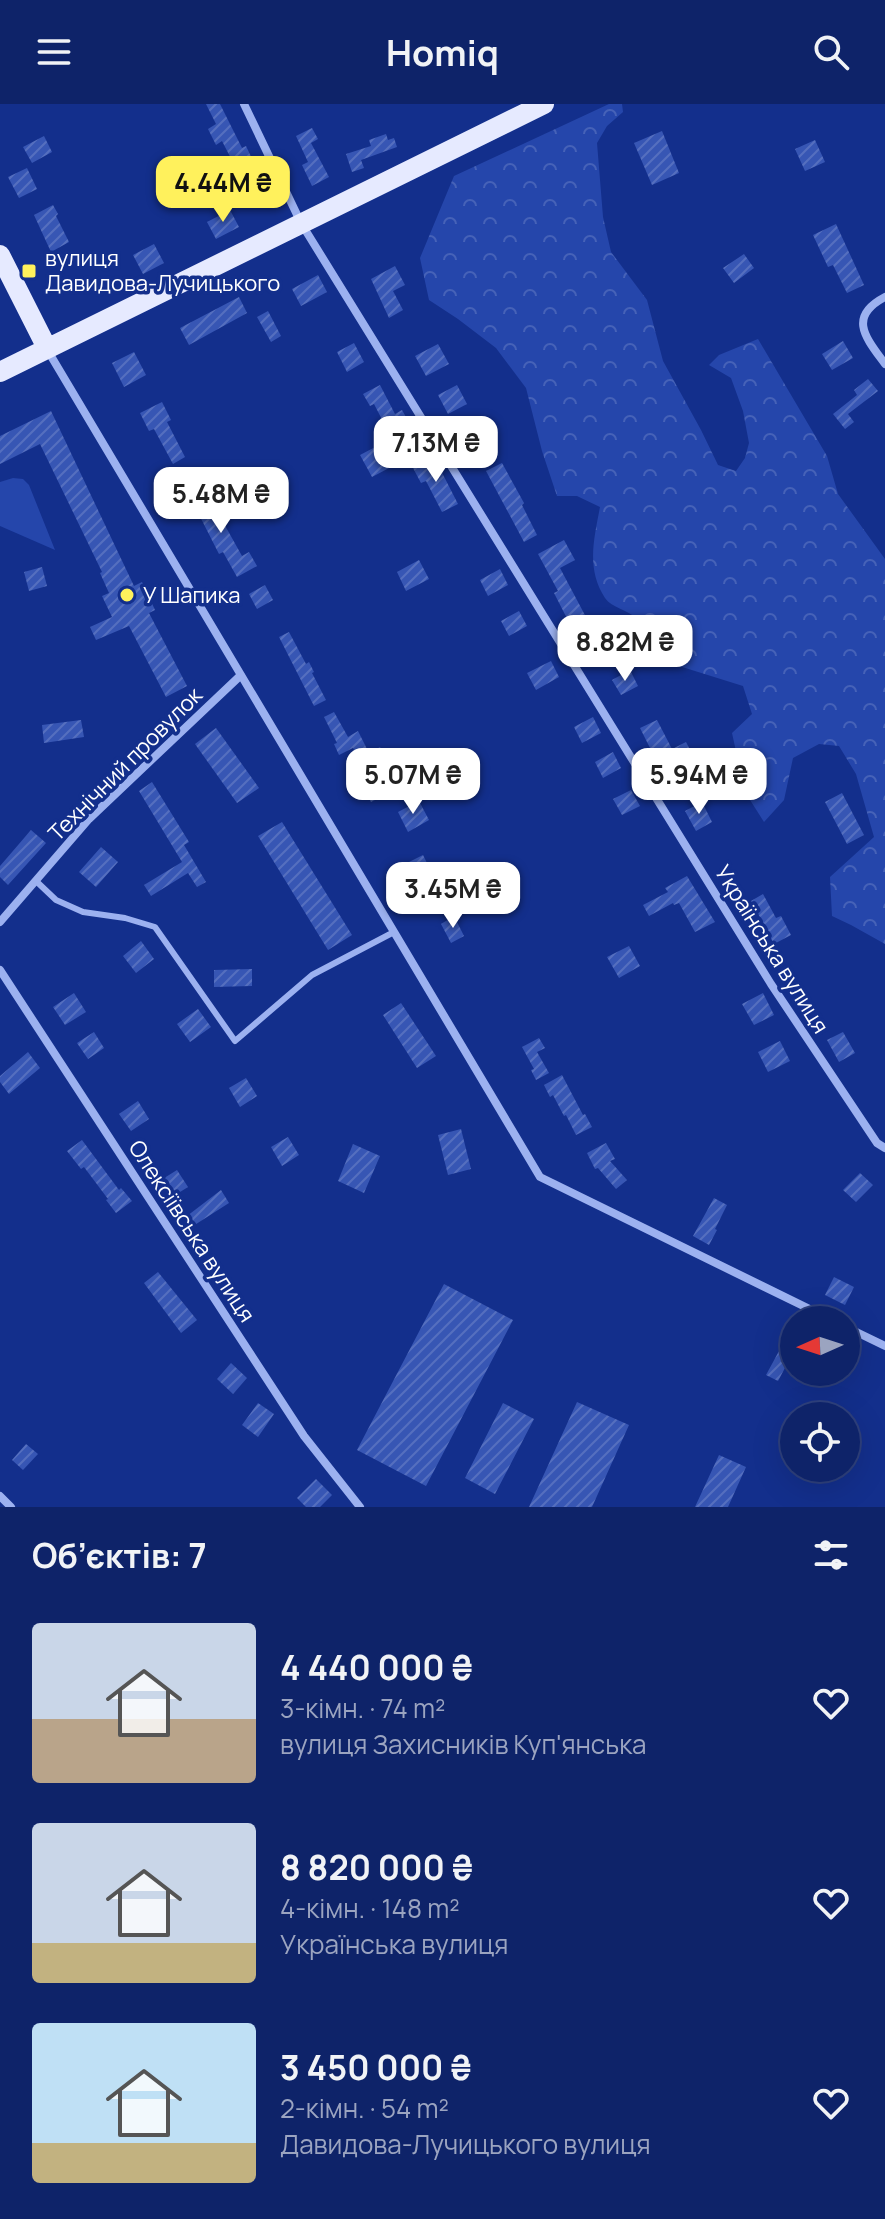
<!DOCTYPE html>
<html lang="uk">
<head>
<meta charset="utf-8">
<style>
  body { margin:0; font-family:Manrope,sans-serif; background:#172b6f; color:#f1f3f6; height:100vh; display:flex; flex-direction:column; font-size:30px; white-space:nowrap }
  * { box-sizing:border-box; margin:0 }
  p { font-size:26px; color:#9ba4c0 }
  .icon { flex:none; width:44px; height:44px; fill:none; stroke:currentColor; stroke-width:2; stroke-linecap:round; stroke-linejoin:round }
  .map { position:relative; height:1403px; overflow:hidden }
  .panel { display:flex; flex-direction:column; background:#0e2369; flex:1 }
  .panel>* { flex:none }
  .needle { width:52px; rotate:267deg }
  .controls { position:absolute; left:780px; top:1202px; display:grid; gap:16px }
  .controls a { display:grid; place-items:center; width:80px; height:80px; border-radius:50%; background:#0e2369; box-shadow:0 8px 32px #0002,0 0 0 2px #2e407d; font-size:40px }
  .price { position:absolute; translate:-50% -68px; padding:0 18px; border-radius:16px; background:#fff; color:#222; font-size:26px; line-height:52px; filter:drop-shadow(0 2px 4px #0008) }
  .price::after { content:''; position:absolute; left:50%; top:48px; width:24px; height:18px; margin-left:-12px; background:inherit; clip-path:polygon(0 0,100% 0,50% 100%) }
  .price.current { background:#fff15c; color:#111 }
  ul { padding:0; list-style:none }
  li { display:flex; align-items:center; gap:24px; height:200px; padding:0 32px }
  li span { display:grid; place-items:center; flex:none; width:224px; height:160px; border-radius:8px; color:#555 }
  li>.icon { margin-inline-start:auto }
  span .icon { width:96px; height:96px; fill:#fffc; stroke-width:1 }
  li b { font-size:34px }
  h2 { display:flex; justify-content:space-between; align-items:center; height:96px; padding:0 32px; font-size:34px }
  header { display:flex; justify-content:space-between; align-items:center; height:104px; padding:0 32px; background:#0e2369; font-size:36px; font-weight:700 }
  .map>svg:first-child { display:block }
  .grass { fill:#2546ab }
  .forest { fill:url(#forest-crowns) }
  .building { fill:url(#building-hatch) }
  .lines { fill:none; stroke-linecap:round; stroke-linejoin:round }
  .lane { stroke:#9cb1f0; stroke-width:6 }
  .street { stroke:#9cb1f0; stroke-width:8 }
  .primary { stroke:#e6eaff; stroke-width:20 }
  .poi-dot { fill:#fff15c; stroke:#132f8c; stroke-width:3 }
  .labels { text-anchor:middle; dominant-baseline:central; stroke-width:7; stroke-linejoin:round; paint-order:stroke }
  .poi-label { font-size:22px; fill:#fff; stroke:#132f8c; text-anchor:start }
  .street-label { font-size:22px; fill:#fff; stroke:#132f8c }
</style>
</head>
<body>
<header><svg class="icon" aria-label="menu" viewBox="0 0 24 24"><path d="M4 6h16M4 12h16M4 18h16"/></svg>Homiq<svg class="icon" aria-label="search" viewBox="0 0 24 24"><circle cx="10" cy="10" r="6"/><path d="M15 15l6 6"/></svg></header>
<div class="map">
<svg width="885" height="1403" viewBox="0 0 885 1403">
  <defs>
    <pattern id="forest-crowns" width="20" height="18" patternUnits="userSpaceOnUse" patternTransform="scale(2)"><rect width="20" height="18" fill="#2546ab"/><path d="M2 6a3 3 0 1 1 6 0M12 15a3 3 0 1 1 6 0" fill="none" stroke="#4662b8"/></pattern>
    <pattern id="building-hatch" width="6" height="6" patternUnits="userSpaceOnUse" patternTransform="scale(2)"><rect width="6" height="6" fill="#3756b4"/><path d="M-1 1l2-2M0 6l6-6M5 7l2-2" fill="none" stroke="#556fbf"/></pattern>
  </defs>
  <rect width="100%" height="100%" fill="#132f8c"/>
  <path class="grass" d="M 13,374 L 23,375 L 29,381 L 55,446 L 0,422 L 0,378 Z"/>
  <path class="forest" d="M 609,0 L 622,0 L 623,8 L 607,22 L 597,39 L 603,113 L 611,148 L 647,196 L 663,257 L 701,326 L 718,361 L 736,367 L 745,354 L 749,339 L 743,307 L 731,274 L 709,261 L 719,251 L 758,235 L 827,352 L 838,390 L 885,455 L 885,840 L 851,821 L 832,812 L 830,773 L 874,733 L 856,670 L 839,642 L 819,640 L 793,654 L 784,696 L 764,718 L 745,688 L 732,629 L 752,610 L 743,582 L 663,557 C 656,542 648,526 636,514 C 628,506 612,504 605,494 C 586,465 594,435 600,403 L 577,392 L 557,392 L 542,347 L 526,284 L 496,244 L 458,215 L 429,196 L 420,154 L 454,72 Z"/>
  <path class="building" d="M 206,0 L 220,0 L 242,44 L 246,42 L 267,86 L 247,96 L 238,80 L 243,78 L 222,37 L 216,41 L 208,25 L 216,20 Z
    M 312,24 L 318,35 L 311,39 L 329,73 L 312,82 L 302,61 L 308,58 L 296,32 Z
    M 662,27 L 679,69 L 652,81 L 634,39 Z
    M 386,30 L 388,36 L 394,34 L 397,43 L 361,56 L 364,64 L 352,68 L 346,50 L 371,42 L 369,36 Z
    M 44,32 L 52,48 L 32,59 L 23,43 Z
    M 815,36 L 825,58 L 805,67 L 795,45 Z
    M 27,64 L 37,85 L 19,94 L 8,73 Z
    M 53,101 L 58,110 L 56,112 L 69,138 L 51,148 L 34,111 Z
    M 230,106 L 239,123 L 216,135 L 207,118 Z
    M 836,120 L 864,181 L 847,189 L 833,161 L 828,163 L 813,131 Z
    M 154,140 L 164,159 L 143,170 L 133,151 Z
    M 744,150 L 754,164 L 734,179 L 723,164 Z
    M 395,162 L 405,181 L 393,187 L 403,206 L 389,214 L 371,175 Z
    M 318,171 L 327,188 L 301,202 L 292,185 Z
    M 239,193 L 247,209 L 189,241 L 180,224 Z
    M 268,207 L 281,232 L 271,238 L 257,213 Z
    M 843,237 L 853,254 L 832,266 L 822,250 Z
    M 354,239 L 364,258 L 347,268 L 337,248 Z
    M 438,240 L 449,260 L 426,272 L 415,252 Z
    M 134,248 L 146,271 L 124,283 L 112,259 Z
    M 868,275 L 878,287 L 848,310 L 854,318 L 845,325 L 833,310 L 857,291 L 854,286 Z
    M 380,281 L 395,310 L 402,306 L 411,322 L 391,333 L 374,300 L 370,302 L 363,290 Z
    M 457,281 L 467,300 L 448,310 L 438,291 Z
    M 162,298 L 171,316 L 167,318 L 185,353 L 173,360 L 154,325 L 149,327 L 140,309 Z
    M 51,307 L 134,482 L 142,478 L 155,506 L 149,509 L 187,582 L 166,593 L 129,522 L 96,536 L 90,523 L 112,513 L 102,492 L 109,489 L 100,469 L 102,468 L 40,340 L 0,360 L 0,332 Z
    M 485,319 L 494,337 L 474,348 L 464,330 Z
    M 379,341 L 391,363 L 372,373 L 360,351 Z
    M 434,353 L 458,400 L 442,408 L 426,377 L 421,379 L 413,364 Z
    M 502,359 L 524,399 L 522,401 L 537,431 L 524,438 L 486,367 Z
    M 202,384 L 215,410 L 218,409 L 242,452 L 249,448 L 257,462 L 237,473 L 223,448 L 219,450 L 189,391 Z
    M 564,436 L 575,456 L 560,464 L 587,515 L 589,513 L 597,528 L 579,538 L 554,489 L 558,487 L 538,450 Z
    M 419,456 L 429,475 L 406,487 L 397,468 Z
    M 42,463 L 47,482 L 29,487 L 24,468 Z
    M 500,465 L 508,481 L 488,492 L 480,476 Z
    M 265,481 L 273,496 L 257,505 L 249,490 Z
    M 519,507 L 527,522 L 509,532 L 501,517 Z
    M 289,528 L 306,560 L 309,558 L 314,568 L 312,569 L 326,596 L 314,602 L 279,533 Z
    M 551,557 L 559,573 L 536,586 L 527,569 Z
    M 630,566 L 638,582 L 621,591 L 612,576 Z
    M 334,608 L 348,633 L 358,627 L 369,649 L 380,643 L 389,658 L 377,665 L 389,689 L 371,698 L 364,684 L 372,680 L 353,644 L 339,651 L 334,640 L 337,639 L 324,613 Z
    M 593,613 L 601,629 L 582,639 L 574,623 Z
    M 81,616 L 84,633 L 44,639 L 42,621 Z
    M 657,616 L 672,645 L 686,638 L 701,667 L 710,662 L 718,676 L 697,687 L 682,658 L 662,668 L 640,624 Z
    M 216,624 L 259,684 L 237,699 L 195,640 Z
    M 613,648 L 621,664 L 603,674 L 595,658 Z
    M 152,678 L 189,738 L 184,741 L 206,778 L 197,783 L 188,769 L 151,792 L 144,781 L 182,758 L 139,687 Z
    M 631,686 L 640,702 L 622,711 L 613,695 Z
    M 842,689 L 864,731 L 847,740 L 825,698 Z
    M 419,697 L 429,716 L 408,728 L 398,708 Z
    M 702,698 L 712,718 L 696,727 L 685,707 Z
    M 282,718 L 352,831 L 328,846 L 258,732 Z
    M 31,726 L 46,739 L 8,781 L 0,773 L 0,762 Z
    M 101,743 L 118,758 L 96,783 L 79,768 Z
    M 423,751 L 438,781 L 445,778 L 451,790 L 430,801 L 407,759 Z
    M 687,772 L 715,818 L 695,828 L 679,799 L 674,801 L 673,799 L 649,812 L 643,801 L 668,788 L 665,784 Z
    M 763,790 L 776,814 L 781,812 L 791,831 L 774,840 L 751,797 Z
    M 454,812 L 464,832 L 451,839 L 441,820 Z
    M 141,837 L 154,855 L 136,869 L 123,852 Z
    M 629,842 L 640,862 L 619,874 L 607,853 Z
    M 252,865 L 252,882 L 214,883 L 214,866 Z
    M 74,889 L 86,908 L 65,921 L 53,903 Z
    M 763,889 L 774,911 L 754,921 L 742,900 Z
    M 401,899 L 436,952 L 417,964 L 383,911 Z
    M 198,905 L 211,923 L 190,938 L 177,920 Z
    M 94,928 L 104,944 L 88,955 L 77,939 Z
    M 843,928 L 855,949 L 839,958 L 827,936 Z
    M 539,934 L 545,944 L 537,948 L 549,969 L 536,976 L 531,966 L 534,965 L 522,943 Z
    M 780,937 L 790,957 L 768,968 L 758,948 Z
    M 28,948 L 40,964 L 9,990 L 0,978 L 0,972 Z
    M 562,971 L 583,1011 L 585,1010 L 592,1023 L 576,1031 L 566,1011 L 564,1012 L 553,991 L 550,993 L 544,981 Z
    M 246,974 L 257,992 L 240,1003 L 229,984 Z
    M 138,997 L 149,1015 L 131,1027 L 119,1010 Z
    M 461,1025 L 471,1065 L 448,1071 L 438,1031 Z
    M 288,1033 L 299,1051 L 282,1062 L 271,1043 Z
    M 82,1036 L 119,1086 L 121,1084 L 132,1097 L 116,1109 L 106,1096 L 108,1095 L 84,1063 L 81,1065 L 67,1047 Z
    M 606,1039 L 615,1055 L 610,1057 L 627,1076 L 616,1085 L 598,1064 L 595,1065 L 587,1049 Z
    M 353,1040 L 380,1052 L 364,1089 L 338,1077 Z
    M 177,1066 L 188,1083 L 172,1093 L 161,1076 Z
    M 860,1069 L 873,1081 L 856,1098 L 843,1086 Z
    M 221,1086 L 229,1099 L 193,1122 L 187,1112 Z
    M 714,1094 L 727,1101 L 715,1125 L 717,1126 L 709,1141 L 693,1132 Z
    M 158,1168 L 197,1216 L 181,1229 L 144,1179 Z
    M 834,1173 L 854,1183 L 845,1201 L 825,1191 Z
    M 444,1180 L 513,1216 L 426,1382 L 357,1346 Z
    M 785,1236 L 794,1242 L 794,1247 L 778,1277 L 766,1271 Z
    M 231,1259 L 247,1274 L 233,1290 L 217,1275 Z
    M 577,1298 L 629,1321 L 592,1403 L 529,1403 Z
    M 258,1299 L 274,1310 L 258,1333 L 242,1321 Z
    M 503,1299 L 534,1315 L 495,1390 L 465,1374 Z
    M 26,1340 L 38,1350 L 23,1366 L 12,1356 Z
    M 719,1351 L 746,1363 L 728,1403 L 695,1403 Z
    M 316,1375 L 332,1391 L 320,1403 L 306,1403 L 297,1394 Z"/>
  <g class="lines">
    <path class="lane" d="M 36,777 L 56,796 L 83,808 L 125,814 L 155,823 L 235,937 L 312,871 L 394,828"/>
    <path class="street" d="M 244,0 L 301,119 L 771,880 L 877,1039 L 885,1044
      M 885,193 C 847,213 866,234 885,260
      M 48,247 L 540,1073 L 832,1216
      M 0,818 L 89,715 L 241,571
      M 0,866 L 304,1332 L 360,1403
      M 846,1223 L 885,1242
      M 0,1392 L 11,1403"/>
    <path class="primary" d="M 0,151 L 47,244
      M 0,268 L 544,0"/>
  </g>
  <g class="poi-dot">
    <rect x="21" y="159" width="16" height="16" rx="4"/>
    <circle cx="127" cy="491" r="8"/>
  </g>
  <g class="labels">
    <g class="poi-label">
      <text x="45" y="154">вулиця<tspan x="45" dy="25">Давидова-Лучицького</tspan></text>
      <text x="143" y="491">У Шапика</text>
    </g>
    <g class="street-label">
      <text transform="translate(125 660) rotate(-45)">Технічний провулок</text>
      <text transform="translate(772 845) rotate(58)">Українська вулиця</text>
      <text transform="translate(192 1127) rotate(57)">Олексіївська вулиця</text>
    </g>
  </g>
</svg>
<div class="controls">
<a><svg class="needle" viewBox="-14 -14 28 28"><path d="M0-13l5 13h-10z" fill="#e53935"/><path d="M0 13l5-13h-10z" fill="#9ba4c0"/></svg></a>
<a><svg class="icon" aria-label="locate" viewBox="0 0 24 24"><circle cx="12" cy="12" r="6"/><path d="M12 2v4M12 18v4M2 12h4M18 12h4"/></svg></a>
</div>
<b class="price current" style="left:223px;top:120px">4.44M ₴</b>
<b class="price" style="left:436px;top:380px">7.13M ₴</b>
<b class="price" style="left:221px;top:431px">5.48M ₴</b>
<b class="price" style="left:625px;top:579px">8.82M ₴</b>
<b class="price" style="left:413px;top:712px">5.07M ₴</b>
<b class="price" style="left:699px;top:712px">5.94M ₴</b>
<b class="price" style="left:453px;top:826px">3.45M ₴</b>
</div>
<section class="panel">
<h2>Об’єктів: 7<svg class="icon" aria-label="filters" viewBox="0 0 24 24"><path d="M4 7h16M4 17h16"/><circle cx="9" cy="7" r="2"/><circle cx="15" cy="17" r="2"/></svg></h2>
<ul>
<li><span style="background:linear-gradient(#c9d6e8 60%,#b9a48a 0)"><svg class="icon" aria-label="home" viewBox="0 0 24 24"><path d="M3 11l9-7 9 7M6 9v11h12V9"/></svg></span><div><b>4 440 000 ₴</b><p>3-кімн. · 74 m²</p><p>вулиця Захисників Куп'янська</p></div><svg class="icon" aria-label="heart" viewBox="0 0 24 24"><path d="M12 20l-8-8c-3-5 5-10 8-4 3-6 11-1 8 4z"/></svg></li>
<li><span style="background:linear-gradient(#c9d6e8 75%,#c2b280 0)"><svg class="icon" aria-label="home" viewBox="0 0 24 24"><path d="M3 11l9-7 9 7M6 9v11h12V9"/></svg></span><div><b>8 820 000 ₴</b><p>4-кімн. · 148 m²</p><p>Українська вулиця</p></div><svg class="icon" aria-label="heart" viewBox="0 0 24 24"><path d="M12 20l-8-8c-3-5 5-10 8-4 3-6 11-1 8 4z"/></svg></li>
<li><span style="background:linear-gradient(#bfe0f5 75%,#c2b280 0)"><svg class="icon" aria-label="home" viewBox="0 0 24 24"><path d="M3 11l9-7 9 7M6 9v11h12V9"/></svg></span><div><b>3 450 000 ₴</b><p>2-кімн. · 54 m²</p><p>Давидова-Лучицького вулиця</p></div><svg class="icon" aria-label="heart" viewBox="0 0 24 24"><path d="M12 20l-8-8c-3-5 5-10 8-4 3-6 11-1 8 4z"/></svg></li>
</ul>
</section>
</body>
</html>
